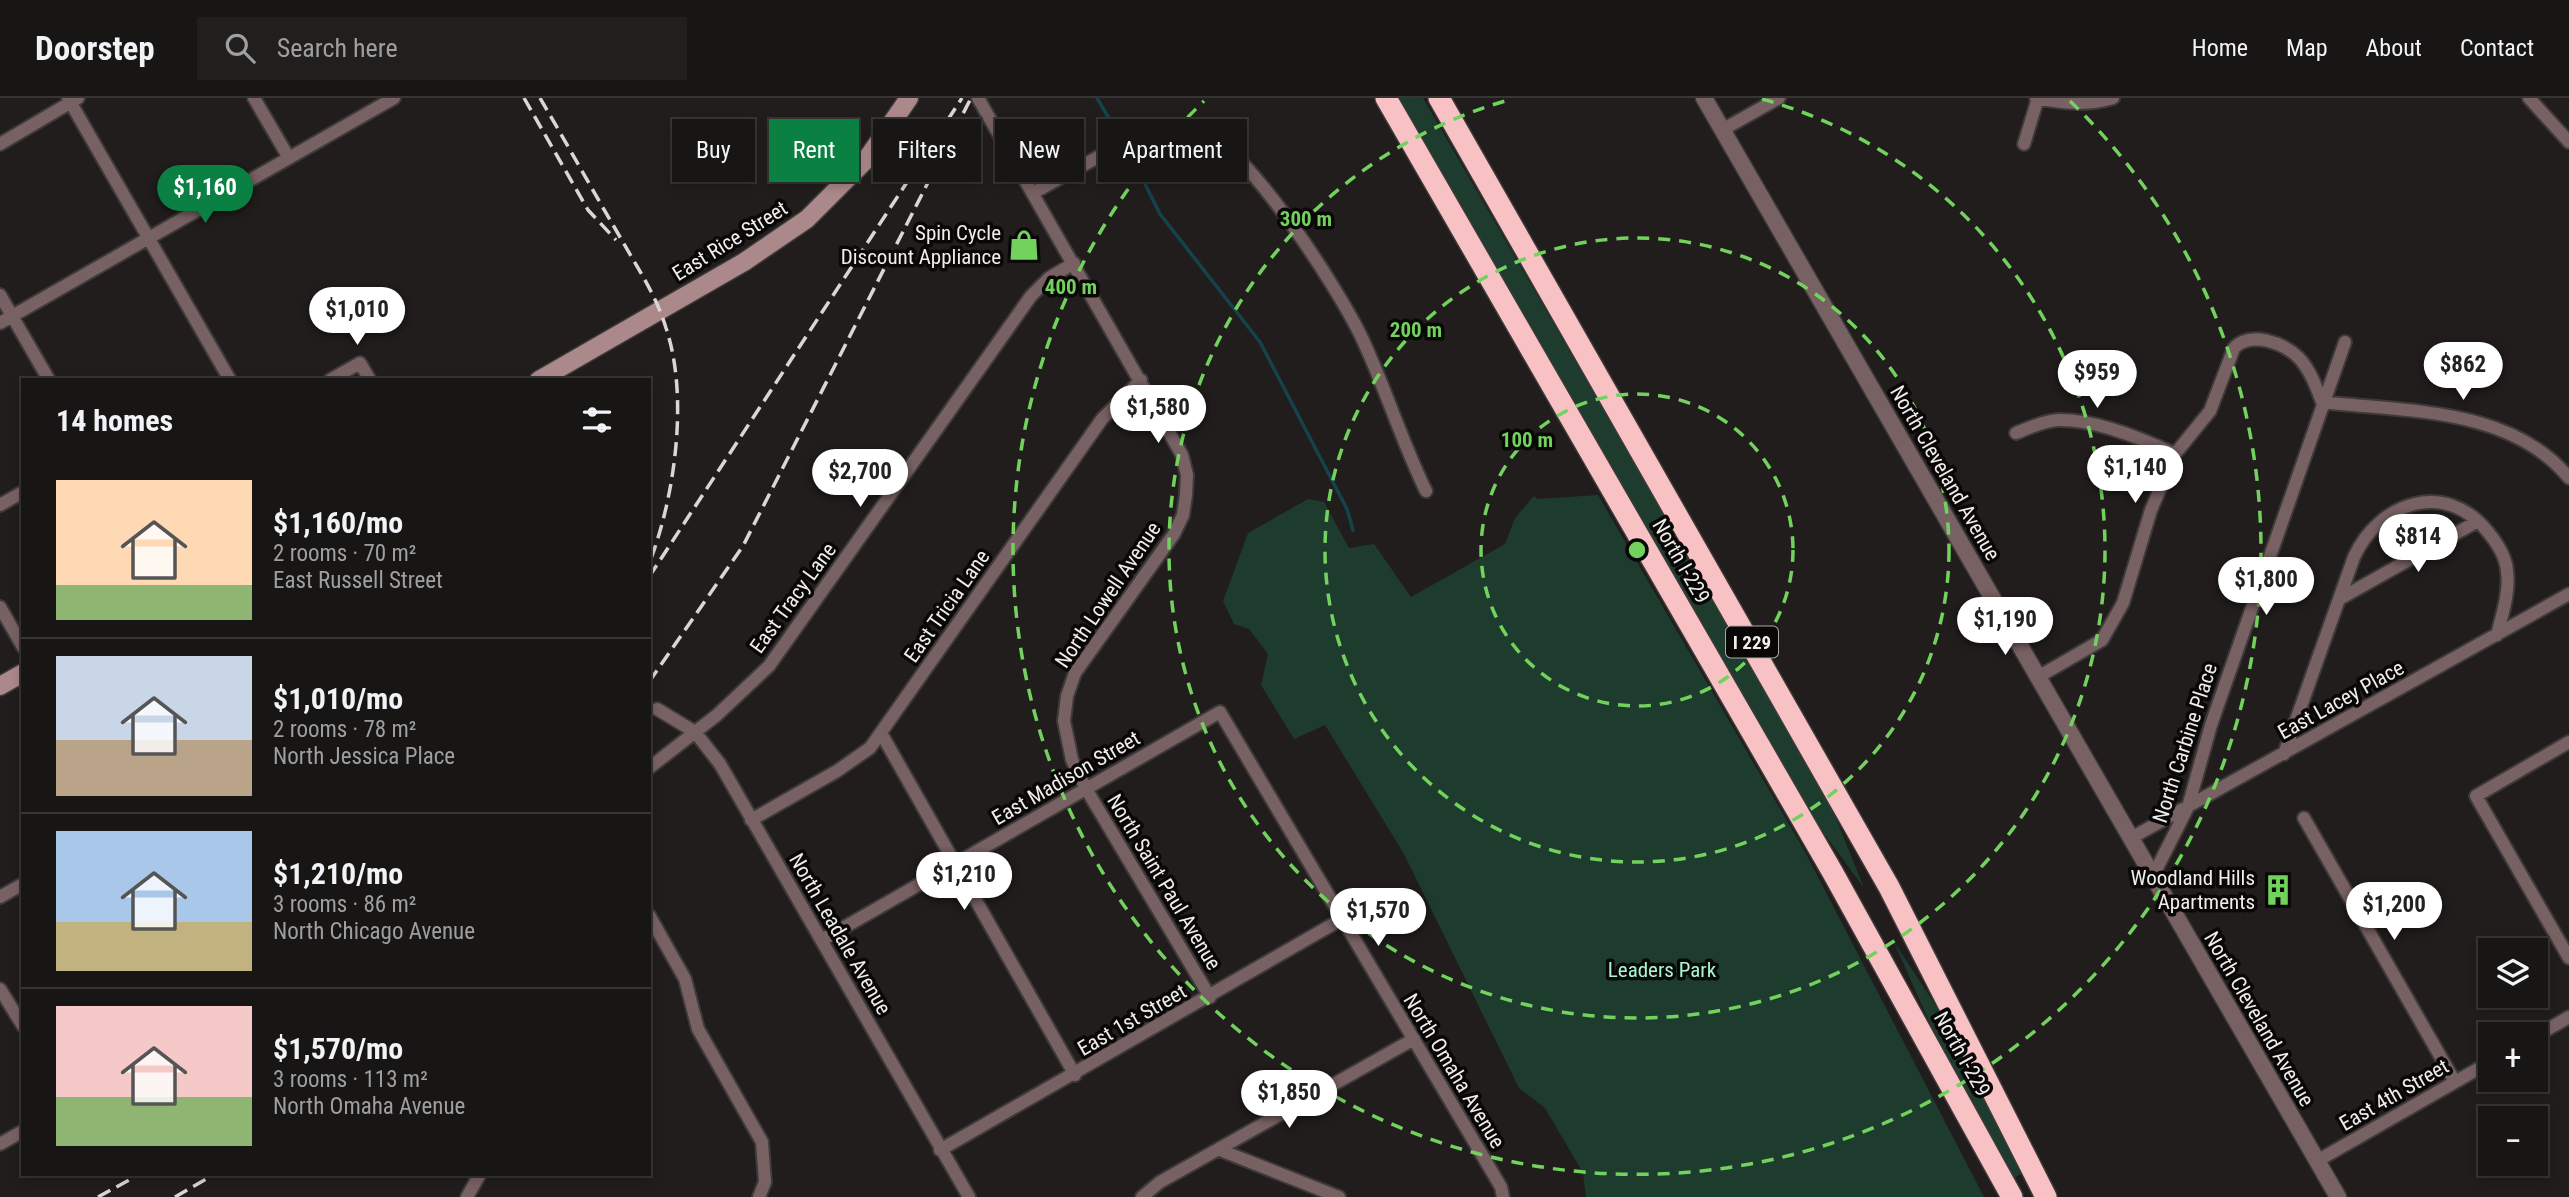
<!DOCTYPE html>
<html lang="en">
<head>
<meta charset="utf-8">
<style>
  body { margin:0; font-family:"Roboto Condensed",sans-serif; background:#211f1e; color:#f1f3f6; height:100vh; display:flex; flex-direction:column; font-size:26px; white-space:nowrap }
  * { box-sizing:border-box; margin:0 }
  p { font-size:23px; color:#9f9fa0 }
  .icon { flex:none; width:38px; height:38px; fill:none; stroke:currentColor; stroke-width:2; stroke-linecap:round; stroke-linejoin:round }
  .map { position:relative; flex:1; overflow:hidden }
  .drawer { position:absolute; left:21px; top:280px; width:630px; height:798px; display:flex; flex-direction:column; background:#181615; border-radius:0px; box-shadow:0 4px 10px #0003,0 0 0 2px #363534 }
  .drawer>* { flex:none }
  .guide { position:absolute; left:672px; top:21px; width:665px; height:63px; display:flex; gap:14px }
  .buttons { position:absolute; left:2478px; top:840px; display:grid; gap:14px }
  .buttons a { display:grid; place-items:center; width:70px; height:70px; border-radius:0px; background:#181615; box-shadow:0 4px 10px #0003,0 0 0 2px #363534; font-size:35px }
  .price { position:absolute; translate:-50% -60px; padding:0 16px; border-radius:24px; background:#fff; color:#222; font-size:23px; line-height:46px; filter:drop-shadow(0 2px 4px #0008) }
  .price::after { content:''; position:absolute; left:50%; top:42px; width:21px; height:16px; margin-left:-10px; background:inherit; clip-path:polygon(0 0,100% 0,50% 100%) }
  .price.on { background:#0b8043; color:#fff }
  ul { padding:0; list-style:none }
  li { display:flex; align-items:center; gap:21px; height:175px; padding:0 35px }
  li+li { border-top:2px solid #363534 }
  li span { display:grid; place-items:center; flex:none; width:196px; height:140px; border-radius:0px; color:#555 }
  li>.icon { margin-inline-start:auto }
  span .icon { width:84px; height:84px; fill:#fffc; stroke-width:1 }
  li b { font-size:30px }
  h2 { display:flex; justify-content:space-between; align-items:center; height:84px; padding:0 35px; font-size:30px }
  .chip { padding:0 24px; border-radius:0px; background:#181615; box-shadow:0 4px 10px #0003,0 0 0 2px #363534; font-size:24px; line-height:63px }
  .chip.on { background:#0b8043; color:#fff }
  header { display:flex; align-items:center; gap:42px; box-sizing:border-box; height:98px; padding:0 35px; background:#181615; border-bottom:2px solid #363534 }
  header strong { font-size:33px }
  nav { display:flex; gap:38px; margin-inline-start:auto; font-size:24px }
  .search { width:490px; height:63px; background:#211f1e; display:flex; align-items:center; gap:18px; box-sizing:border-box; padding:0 24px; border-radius:0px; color:#9f9fa0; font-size:26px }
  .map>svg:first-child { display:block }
  .green { fill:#1e3c2e }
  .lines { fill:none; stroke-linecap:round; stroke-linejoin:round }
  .stream { stroke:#15434b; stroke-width:3.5 }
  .minor-casing { stroke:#3d3a39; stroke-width:16 }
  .tertiary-casing { stroke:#3d3a39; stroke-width:19 }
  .secondary-casing { stroke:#3d3a39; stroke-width:21 }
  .motorway-casing { stroke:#3d3a39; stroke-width:24 }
  .minor { stroke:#786162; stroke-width:12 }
  .tertiary { stroke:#786162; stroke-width:16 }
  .secondary { stroke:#ab8889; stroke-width:18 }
  .motorway { stroke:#f8c1c3; stroke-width:21 }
  .rail { stroke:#d9d7d6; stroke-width:3.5; stroke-dasharray:14 7; stroke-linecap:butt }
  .ring { fill:none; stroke:#72d25d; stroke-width:3.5; stroke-dasharray:12 9 }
  .labels { text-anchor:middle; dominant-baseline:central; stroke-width:7; stroke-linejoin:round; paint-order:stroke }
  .shield { fill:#090807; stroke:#aba9a8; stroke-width:2 }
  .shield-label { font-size:19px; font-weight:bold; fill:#f0eeed }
  .poi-label { font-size:21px; fill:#f0eeed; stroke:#090807; text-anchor:end }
  .street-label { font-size:21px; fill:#f0eeed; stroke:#090807 }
  .park-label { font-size:21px; fill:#a8f7d1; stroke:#090807 }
  .centre { fill:#72d25d; stroke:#090807; stroke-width:3.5 }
  .ring-label { font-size:21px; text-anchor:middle; font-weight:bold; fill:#72d25d; stroke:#090807; stroke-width:7; stroke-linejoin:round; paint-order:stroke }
</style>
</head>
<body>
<header>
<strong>Doorstep</strong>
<div class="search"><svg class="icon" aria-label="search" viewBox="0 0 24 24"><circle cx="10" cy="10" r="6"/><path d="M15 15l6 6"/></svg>Search here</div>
<nav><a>Home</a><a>Map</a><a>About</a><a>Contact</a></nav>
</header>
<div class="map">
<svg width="2569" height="1099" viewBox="0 0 2569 1099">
  <rect width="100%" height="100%" fill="#201d1c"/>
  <path class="green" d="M 1398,0 L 1423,0 L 1766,593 L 1833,713 L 1864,790 L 1811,718 Z
    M 1598,397 L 1804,752 L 1984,1099 L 1586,1099 L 1583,1075 L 1545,1010 L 1519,990 L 1404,756 L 1325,627 L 1294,641 L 1261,587 L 1268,556 L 1249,531 L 1234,526 L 1223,503 L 1248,435 L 1308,401 L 1324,404 L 1349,450 L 1374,446 L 1411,499 L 1505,446 L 1515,420 L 1534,398 L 1537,401 Z
    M 1894,844 L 1942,917 L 2021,1076 L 2014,1080 L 1932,930 Z"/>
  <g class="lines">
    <path class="stream" d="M 1097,0 L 1114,29
      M 1131,58 L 1160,116 L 1260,244 L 1347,411 L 1353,432"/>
    <defs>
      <path id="minor" d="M 68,0 L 230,282
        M 254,0 L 289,60
        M 978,0 L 1182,357 L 1187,377 L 1186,397 L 1183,417 L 1174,436 L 1075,575 L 1067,598 L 1064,623 L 1072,662 L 1085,689 L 1210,899
        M 2036,0 C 2063,5 2086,8 2113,0
        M 2529,0 L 2569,44
        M 1722,32 L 1779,0
        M 0,46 L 78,0
        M 2024,46 L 2038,0
        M 1033,95 L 1154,28 C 1171,26 1189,26 1205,34 C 1253,59 1335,186 1360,236 C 1385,288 1401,342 1426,393
        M 0,197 L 49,282
        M 0,225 L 394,0
        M 330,282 L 360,265 L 370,282
        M 2016,335 C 2029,330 2043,323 2058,322 C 2093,321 2143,341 2175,356
        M 0,407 L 23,394
        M 2341,500 L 2478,423
        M 0,509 L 23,549
        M 2038,579 L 2102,542 L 2123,505 L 2151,412 L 2175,356 L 2210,313 L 2234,250 C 2250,233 2283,244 2299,260 C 2310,272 2316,288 2322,304 C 2406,314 2511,309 2569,380
        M 657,611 L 695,634 L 720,666 L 969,1099
        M 881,635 L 1075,977
        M 2569,644 L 2476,698 L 2569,860
        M 2284,656 L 2354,459 C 2379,404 2446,381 2488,434 C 2497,445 2506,458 2507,473 C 2510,494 2502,517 2497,537
        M 649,670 L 717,617 L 769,568 L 1031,198 L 1049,180 L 1074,165
        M 2304,720 L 2455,984
        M 751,722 L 837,673 L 870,650 L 1102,321 L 1141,282
        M 2131,740 L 2569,496
        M 2153,778 L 2188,709 L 2211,627 L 2345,244
        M 0,799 L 23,786
        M 649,817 L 685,881 L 698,931 L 762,1044 L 765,1084 L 759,1099
        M 822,842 L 1220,614 L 1501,1089 L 1503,1099
        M 0,891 L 23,928
        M 2536,938 L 2569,919
        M 0,1046 L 23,1033
        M 940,1052 L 1342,821
        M 1220,1052 L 1339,1099
        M 2317,1063 L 2490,964
        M 467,1099 L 480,1076
        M 1142,1099 L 1160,1084 L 1414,941"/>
      <path id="tertiary" d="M 1704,0 L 2338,1099"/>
      <path id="secondary" d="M 539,282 L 744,164 L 807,121 L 866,62 L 909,0
        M 0,588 L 23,575"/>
      <path id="motorway" d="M 1386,0 L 1833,775 L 2012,1099
        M 1439,0 L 1889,789 L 2046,1099"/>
    </defs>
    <use href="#minor" class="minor-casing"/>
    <use href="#tertiary" class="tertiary-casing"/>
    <use href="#secondary" class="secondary-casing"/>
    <use href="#motorway" class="motorway-casing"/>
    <use href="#minor" class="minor"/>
    <use href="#tertiary" class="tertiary"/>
    <use href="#secondary" class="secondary"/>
    <use href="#motorway" class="motorway"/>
    <path class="rail" d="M 524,0 L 588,112 L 616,142
      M 540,0 C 567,46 593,93 620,139 C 637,169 656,197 666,230 C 689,298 675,399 649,466
      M 649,479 L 962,0
      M 649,584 L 743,448 L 971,0
      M 98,1099 L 140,1076
      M 175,1099 L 215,1076"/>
  </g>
  <g class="ring">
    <circle cx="1637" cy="452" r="156"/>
    <circle cx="1637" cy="452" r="312"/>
    <path d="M1762 1A468 468 0 1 1 1512 1"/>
    <path d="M2070 3A624 624 0 1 1 1204 3"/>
  </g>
  <defs>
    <symbol id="shop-bare" viewBox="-9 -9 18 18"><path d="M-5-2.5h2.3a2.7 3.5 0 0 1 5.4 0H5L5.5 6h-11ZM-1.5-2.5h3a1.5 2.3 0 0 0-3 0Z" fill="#72d25d" stroke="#090807" stroke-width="2.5" paint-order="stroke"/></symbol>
    <symbol id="building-bare" viewBox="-9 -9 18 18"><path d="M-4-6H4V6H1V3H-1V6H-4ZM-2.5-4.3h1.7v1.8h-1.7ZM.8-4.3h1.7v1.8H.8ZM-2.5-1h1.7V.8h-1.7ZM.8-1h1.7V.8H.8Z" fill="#72d25d" stroke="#090807" stroke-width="2.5" paint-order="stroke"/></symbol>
  </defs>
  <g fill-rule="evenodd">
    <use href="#shop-bare" x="1002" y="125" width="44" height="44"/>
    <use href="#building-bare" x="2256" y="770" width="44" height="44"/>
  </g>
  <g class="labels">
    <rect class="shield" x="1726" y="528.5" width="52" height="31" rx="5"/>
    <g class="shield-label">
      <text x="1752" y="544">I 229</text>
    </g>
    <g class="poi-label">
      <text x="1001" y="135">Spin Cycle<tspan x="1001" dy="24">Discount Appliance</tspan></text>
      <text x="2255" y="780">Woodland Hills<tspan x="2255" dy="24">Apartments</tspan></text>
    </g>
    <g class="street-label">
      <text transform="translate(730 143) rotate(-32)">East Rice Street</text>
      <text transform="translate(1945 375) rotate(60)">North Cleveland Avenue</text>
      <text transform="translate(1681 463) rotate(60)">North I-229</text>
      <text transform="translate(1108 497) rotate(-56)">North Lowell Avenue</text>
      <text transform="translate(793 500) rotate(-54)">East Tracy Lane</text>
      <text transform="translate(947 508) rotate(-55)">East Tricia Lane</text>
      <text transform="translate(2341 602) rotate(-29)">East Lacey Place</text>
      <text transform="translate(2185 645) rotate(-72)">North Carbine Place</text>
      <text transform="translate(1066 680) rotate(-30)">East Madison Street</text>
      <text transform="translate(1164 784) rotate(59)">North Saint Paul Avenue</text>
      <text transform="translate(840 836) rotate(60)">North Leadale Avenue</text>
      <text transform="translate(2259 921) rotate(60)">North Cleveland Avenue</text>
      <text transform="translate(1132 922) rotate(-30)">East 1st Street</text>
      <text transform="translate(1962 956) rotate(61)">North I-229</text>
      <text transform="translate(1454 973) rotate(59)">North Omaha Avenue</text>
      <text transform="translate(2394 997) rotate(-30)">East 4th Street</text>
    </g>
    <g class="park-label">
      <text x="1662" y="872">Leaders Park</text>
    </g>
  </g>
  <circle cx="1637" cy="452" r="10" class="centre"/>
  <g class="ring-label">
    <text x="1306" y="128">300 m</text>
    <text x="1071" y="196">400 m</text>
    <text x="1416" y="239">200 m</text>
    <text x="1527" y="349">100 m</text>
  </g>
</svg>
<div class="buttons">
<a><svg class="icon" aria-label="layers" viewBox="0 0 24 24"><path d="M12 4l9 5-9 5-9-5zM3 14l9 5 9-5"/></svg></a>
<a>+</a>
<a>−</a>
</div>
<b class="price on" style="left:205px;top:127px">$1,160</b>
<b class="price" style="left:357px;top:249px">$1,010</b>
<b class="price" style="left:2463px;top:304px">$862</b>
<b class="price" style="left:2097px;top:312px">$959</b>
<b class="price" style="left:1158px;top:347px">$1,580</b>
<b class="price" style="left:2135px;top:407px">$1,140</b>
<b class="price" style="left:860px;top:411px">$2,700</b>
<b class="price" style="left:2418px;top:476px">$814</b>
<b class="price" style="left:2266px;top:519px">$1,800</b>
<b class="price" style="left:2005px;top:559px">$1,190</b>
<b class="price" style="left:964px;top:814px">$1,210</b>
<b class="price" style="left:2394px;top:844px">$1,200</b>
<b class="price" style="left:1378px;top:850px">$1,570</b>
<b class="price" style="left:1289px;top:1032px">$1,850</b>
<div class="guide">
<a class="chip">Buy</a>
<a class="chip on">Rent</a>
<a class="chip">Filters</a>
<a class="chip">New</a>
<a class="chip">Apartment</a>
</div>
<section class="drawer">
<h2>14 homes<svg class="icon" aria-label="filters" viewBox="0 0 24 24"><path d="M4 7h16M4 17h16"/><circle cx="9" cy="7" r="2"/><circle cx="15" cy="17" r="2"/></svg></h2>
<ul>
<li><span style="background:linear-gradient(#ffd9b3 75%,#8fb573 0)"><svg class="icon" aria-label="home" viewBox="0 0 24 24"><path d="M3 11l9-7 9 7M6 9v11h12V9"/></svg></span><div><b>$1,160/mo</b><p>2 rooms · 70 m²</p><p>East Russell Street</p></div></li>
<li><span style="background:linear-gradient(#c9d6e8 60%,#b9a48a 0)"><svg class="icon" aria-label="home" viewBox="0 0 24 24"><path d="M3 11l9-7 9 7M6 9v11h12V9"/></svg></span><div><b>$1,010/mo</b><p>2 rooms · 78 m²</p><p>North Jessica Place</p></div></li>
<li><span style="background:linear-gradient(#a9c7e8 65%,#c2b280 0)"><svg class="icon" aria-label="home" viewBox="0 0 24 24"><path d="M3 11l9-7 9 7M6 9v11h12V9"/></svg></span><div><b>$1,210/mo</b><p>3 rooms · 86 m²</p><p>North Chicago Avenue</p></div></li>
<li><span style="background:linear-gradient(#f6c9c9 65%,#8fb573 0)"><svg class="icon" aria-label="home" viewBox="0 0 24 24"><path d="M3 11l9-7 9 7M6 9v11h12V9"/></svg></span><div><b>$1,570/mo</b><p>3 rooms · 113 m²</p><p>North Omaha Avenue</p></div></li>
</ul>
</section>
</div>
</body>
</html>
